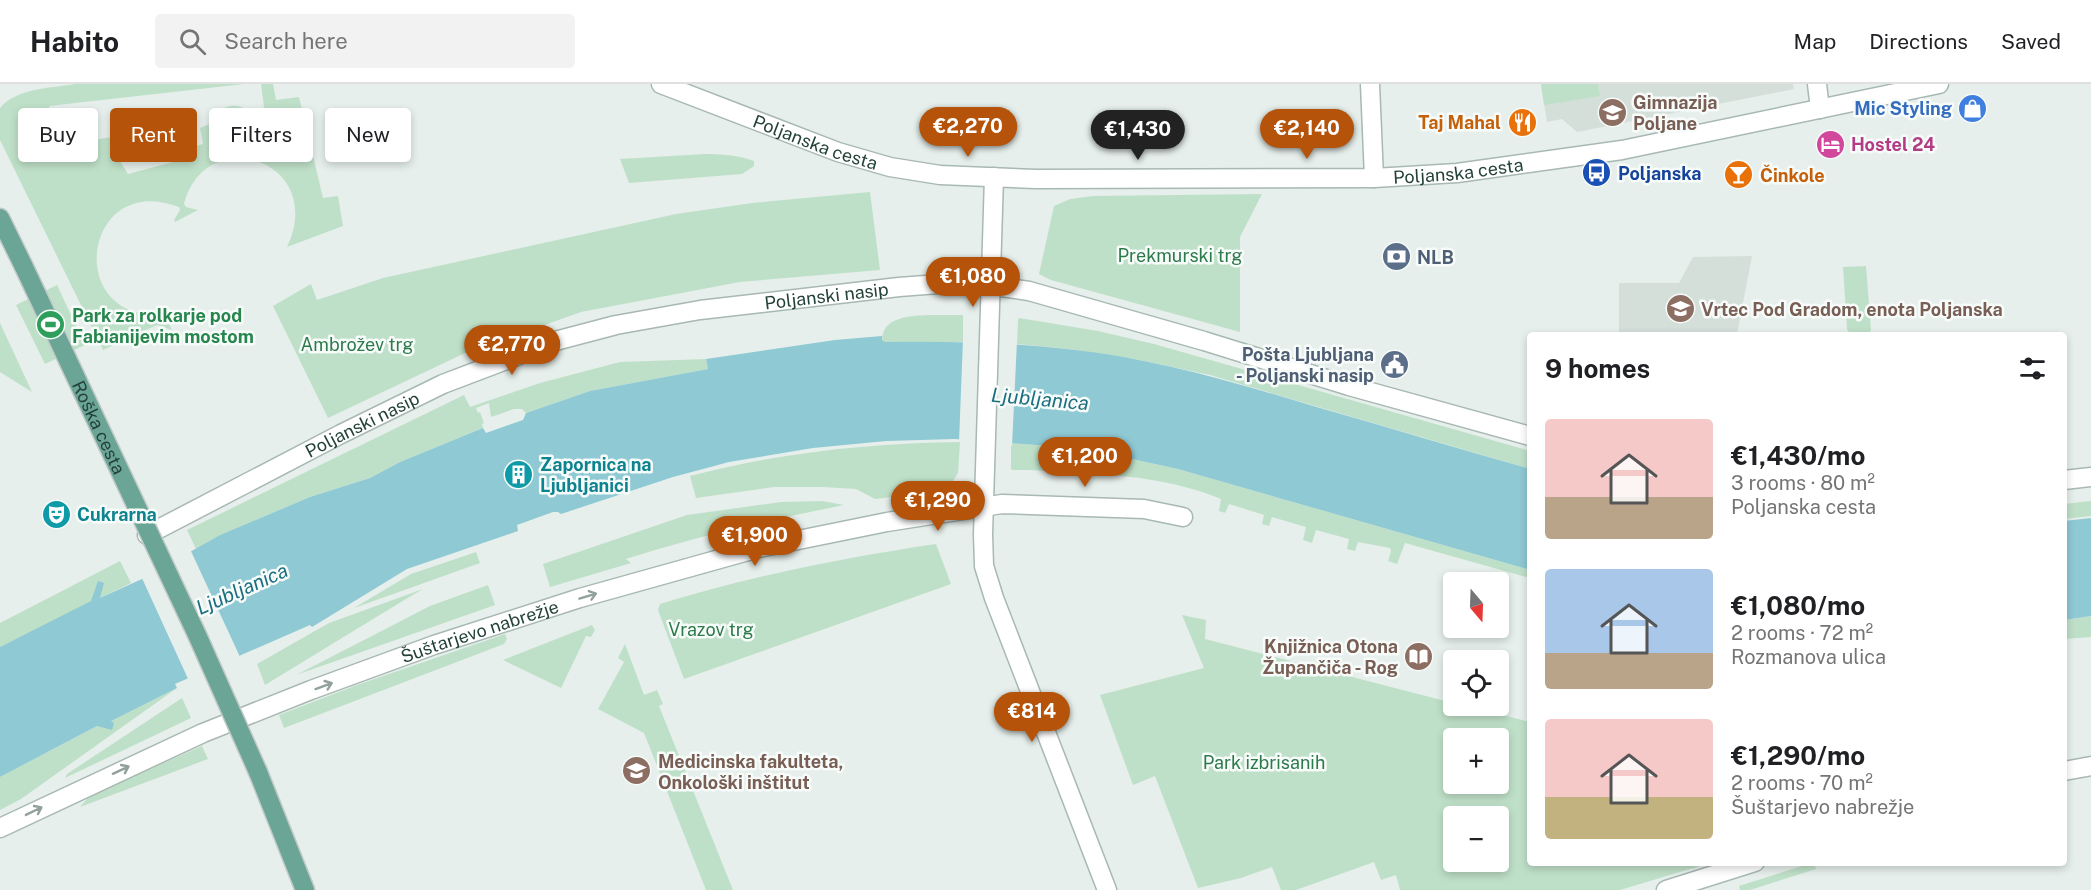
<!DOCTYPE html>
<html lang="en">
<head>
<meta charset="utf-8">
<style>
  body { margin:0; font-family:"Public Sans",sans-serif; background:#f2f2f2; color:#202124; height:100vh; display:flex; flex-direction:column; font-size:22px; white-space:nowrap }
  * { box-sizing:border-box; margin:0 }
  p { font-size:20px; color:#757577 }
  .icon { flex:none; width:33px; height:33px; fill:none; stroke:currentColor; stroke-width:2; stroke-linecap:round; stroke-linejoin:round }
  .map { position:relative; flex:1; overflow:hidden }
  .details { position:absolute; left:1527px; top:248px; width:540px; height:534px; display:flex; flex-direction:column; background:#fff; border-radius:6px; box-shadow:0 3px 9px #0003 }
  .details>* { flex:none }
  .banner { position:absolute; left:18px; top:24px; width:570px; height:54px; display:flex; gap:12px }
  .needle { width:39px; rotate:161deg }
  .tools { position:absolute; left:1443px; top:488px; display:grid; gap:12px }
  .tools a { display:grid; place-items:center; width:66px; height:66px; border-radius:6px; background:#fff; box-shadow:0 3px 9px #0003; font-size:30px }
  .price { position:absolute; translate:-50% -51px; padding:0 14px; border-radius:21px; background:#b45309; color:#fff; font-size:20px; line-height:39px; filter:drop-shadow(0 2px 3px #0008) }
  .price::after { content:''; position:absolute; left:50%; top:36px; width:18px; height:14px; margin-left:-9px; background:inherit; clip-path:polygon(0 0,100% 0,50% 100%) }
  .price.on { background:#222; color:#fff }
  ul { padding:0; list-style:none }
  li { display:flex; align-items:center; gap:18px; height:150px; padding:0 18px }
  li span { display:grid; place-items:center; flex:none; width:168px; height:120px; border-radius:6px; color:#555 }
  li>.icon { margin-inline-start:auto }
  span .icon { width:72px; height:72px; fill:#fffc; stroke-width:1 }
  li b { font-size:26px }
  h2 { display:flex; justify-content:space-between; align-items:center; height:72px; padding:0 18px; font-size:26px }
  .pill { padding:0 21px; border-radius:6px; background:#fff; box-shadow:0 3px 9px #0003; font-size:21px; line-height:54px }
  .pill.on { background:#b45309; color:#fff }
  header { display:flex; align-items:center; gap:36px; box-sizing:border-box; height:84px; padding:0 30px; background:#fff; border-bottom:2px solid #e0e0e0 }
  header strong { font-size:28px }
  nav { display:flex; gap:33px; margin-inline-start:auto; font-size:21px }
  .search { width:420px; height:54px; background:#f2f2f2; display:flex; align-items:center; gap:15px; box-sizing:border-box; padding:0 21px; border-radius:6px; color:#757577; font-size:22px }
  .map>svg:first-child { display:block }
  .built { fill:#d4dfda }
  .green { fill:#bfe0c8; fill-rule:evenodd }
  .water { fill:#8ec9d4 }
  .pier { fill:#e6efeb }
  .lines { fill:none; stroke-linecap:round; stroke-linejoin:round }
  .minor-casing { stroke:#a8b8b2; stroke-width:21 }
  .major-casing { stroke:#c2cac8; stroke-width:21 }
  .minor { stroke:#fff; stroke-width:18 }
  .major { stroke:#6aa596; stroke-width:18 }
  .major-bridge-casing { stroke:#c2cac8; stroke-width:21; stroke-linecap:butt }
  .major-bridge { stroke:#6aa596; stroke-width:18 }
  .oneway { stroke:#92a09c }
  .labels { text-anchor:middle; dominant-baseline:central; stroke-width:5; stroke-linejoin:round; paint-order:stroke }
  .education-label { font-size:18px; font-weight:bold; fill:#785e54; stroke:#f7fbf9; text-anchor:start }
  .shop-label { font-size:18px; font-weight:bold; fill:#366cbe; stroke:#f7fbf9; text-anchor:end }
  .food-label { font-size:18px; font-weight:bold; fill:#c56008; stroke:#f7fbf9; text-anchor:end }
  .street-label { font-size:18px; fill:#24423a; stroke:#f7fbf9 }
  .hotel-label { font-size:18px; font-weight:bold; fill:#b23c85; stroke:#f7fbf9; text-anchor:start }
  .transit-label { font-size:18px; font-weight:bold; fill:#164399; stroke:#f7fbf9; text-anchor:start }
  .park-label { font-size:18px; fill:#2d7a4b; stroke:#f7fbf9 }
  .service-label { font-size:18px; font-weight:bold; fill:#4e5e75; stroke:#f7fbf9; text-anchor:start }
  .leisure-label { font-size:18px; font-weight:bold; fill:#27864d; stroke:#f7fbf9; text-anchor:start }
  .culture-label { font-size:18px; font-weight:bold; fill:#0d838f; stroke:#f7fbf9; text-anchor:start }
  .water-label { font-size:20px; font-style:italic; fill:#1c6f80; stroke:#f7fbf9 }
</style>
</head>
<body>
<header>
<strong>Habito</strong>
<div class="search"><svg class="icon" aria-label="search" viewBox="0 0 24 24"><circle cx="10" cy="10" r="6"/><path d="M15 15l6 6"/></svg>Search here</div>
<nav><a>Map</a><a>Directions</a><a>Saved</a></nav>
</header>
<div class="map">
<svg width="2091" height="806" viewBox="0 0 2091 806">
  <rect width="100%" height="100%" fill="#e6efeb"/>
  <path class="built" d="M 1541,0 L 1793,0 L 1794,5 L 1577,48 L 1562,35 L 1547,38 Z
    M 1752,172 L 1737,250 L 1619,250 L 1619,199 L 1679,199 L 1693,173 Z"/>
  <path class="green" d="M 75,0 L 244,0 L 49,22 L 57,62 L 112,53 L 116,71 L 128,90 L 173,78 L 171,69 L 203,60 L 200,44 L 212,39 L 212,32 C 226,19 244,17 255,35 L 265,31 L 261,0 L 273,0 L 276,16 L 299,13 L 323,114 L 338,112 L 343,142 L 287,163 C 328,76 205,37 184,120 L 186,123 L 198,126 L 175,138 L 174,136 L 180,126 L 179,123 C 82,86 63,240 164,230 L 172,246 L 157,241 L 103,266 L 0,56 L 0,24 C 16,4 52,4 75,0 Z
    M 1541,0 L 1598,0 L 1600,12 L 1544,21 Z
    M 705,70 C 721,70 739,71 754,77 L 754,82 L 742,90 L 629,99 L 620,75 Z
    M 870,108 L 880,186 L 740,198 L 581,228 L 463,270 L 328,334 L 273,222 L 311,200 L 317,216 L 383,194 L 676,130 L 752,119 Z
    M 1262,110 L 1240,153 L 1240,248 L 1051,196 L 1039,190 L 1054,122 L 1070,115 L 1093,112 Z
    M 1866,182 L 1871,246 L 1868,250 L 1850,250 L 1847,245 L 1843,183 Z
    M 57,201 L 85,261 L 45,280 L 16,221 Z
    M 929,231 L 963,231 L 963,258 L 885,258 L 882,256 C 883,232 911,232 929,231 Z
    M 1019,234 L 1098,247 L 1154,260 L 1530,367 L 1530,385 L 1210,291 L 1139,276 L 1069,265 L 1017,260 L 1018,236 Z
    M 0,239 L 32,308 L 0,288 Z
    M 706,275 L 708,285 L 590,307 L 526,329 L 522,325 L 514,325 L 491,333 L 489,319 L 476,324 L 478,329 L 480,328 L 484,339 L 482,340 L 483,344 L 400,378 L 370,394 L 310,413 L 220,451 L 196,465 L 187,446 L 464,311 L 470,323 L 540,299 L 620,278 Z
    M 960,358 L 958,389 L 950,402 L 931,408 L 875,415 L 856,405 L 823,403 L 774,403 L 696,414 L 690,392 C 778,369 869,359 960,358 Z
    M 1011,359 L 1063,363 L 1118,372 L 1178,385 L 1530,486 L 1530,494 L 1405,459 L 1397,480 L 1388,477 L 1391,467 L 1390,464 L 1358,458 L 1355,467 L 1347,465 L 1349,455 L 1316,446 L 1312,459 L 1303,456 L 1306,443 L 1272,433 L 1269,442 L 1262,440 L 1264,431 L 1229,420 L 1225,429 L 1219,427 L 1221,415 C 1161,390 1096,390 1031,386 L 1013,386 L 1011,385 Z
    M 822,417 L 844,421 C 770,436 697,452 626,475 L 631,479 L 550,503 L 543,480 L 687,431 L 781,418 Z
    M 2091,417 L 2091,432 L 2064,435 L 2064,420 Z
    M 936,460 L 951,500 L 684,595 L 658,526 L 660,520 C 751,492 842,474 936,460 Z
    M 476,468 L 480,479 L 354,524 L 411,490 Z
    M 120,477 L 131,499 L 0,563 L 0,539 Z
    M 488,501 L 495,521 L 296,591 L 430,522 Z
    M 423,505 L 401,518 L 265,601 L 257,580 L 329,539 Z
    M 1182,531 L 1206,536 L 1205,555 L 1453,619 L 1454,621 L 1463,621 L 1530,638 L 1530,778 L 1710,779 L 1620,806 L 1400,806 L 1396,791 L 1381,796 L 1374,778 L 1296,806 L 1281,806 L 1272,783 L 1241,794 L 1198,804 L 1155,692 L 1133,701 L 1100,611 L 1204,584 ZM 1454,654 L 1498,654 L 1498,699 L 1454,699 ZM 1454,732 L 1498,732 L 1498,777 L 1454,777 Z
    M 2091,532 L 2091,553 L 2064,555 L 2064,536 Z
    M 592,541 L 595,546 L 591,553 L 586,552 L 561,604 L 503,576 Z
    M 505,550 L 507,555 L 504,560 L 284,644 L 279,631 L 357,601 Z
    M 625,560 L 644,611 L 657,606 L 663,620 L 659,622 L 733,806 L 706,806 L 644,649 L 598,625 L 624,578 L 618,574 Z
    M 177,604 L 21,715 L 0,726 L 0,693 L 97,642 L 110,637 Z
    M 182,614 L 191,634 L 65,694 L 67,690 Z
    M 202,662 L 208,675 L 80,723 L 89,713 L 94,710 Z
    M 1801,779 L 1814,779 L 1816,785 L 1750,806 L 1740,806 L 1739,802 L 1802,782 Z"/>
  <path class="water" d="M 882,252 L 882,256 L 885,258 C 946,257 1007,258 1067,265 C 1154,274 1237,299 1320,324 C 1390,344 1460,365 1530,385 L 1530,486 L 1178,385 L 1118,372 L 1063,363 L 955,355 L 886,357 L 813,364 L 729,378 L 673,393 L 561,430 L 558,428 L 553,428 L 517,441 L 518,447 L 407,485 L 312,543 L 310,541 L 175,600 L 177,604 L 111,637 L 114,639 L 112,646 L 97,642 L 0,693 L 0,563 L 91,517 L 98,497 L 104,499 L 100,514 L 142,495 L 220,451 L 310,413 L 370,394 L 400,378 L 483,344 L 486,349 L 523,336 L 526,329 L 590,307 L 708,285 L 706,275 L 835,256 Z
    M 2091,434 L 2091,532 L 2064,536 L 2064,437 Z"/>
  <path class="pier" d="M 963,255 L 1017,257 L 1012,362 L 959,358 Z
    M 190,465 L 241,575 L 189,597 L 141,492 Z"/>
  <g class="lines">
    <defs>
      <g id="minor">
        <path id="s1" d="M 661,0 L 838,68 L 890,83 L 940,91 L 1036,95 L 1374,94 L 1457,89 L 1622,66 L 1939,0"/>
        <path d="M 1370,0 L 1374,94"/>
        <path d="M 1817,0 L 1820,25"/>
        <path d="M 994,93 L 983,450 L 984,482 L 994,514 L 1107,806"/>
        <path d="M 2064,396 L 2091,393"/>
        <path id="s2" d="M 147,451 L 341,350 L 443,300 L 559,256 L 616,241 L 700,226 L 899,203 L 965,198 L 1029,207 L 1204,257 L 1349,302 L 1530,352"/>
        <path d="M 2064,687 L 2091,682"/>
        <path id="s3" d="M 0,744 L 203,649 L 311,606 L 434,561 L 580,514 L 759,464 L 887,438 L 1002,420 L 1144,425 L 1183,433"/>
        <path d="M 1666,806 L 1755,778"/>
      </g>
      <path id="major" d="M 0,134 L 24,183
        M 258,688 L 305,806"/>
    </defs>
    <use href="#minor" class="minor-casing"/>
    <use href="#major" class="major-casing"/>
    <use href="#minor" class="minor"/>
    <use href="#major" class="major"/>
    <defs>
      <g id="major-bridge">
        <path id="s4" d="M 24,183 L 198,553 L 258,688"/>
      </g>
    </defs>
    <use href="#major-bridge" class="major-bridge-casing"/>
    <use href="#major-bridge" class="major-bridge"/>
  </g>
  <defs><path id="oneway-shaft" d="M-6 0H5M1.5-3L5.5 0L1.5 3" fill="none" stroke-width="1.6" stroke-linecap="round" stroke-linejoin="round" transform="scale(1.5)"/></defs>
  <g class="oneway">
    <use href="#oneway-shaft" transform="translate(588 512) rotate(-17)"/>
    <use href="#oneway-shaft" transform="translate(324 602) rotate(-20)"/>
    <use href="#oneway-shaft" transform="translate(121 686) rotate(-25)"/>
    <use href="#oneway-shaft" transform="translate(34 727) rotate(-26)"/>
  </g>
  <defs>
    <symbol id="shop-disc" viewBox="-11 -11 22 22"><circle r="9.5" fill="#3f7fe0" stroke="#f7fbf9"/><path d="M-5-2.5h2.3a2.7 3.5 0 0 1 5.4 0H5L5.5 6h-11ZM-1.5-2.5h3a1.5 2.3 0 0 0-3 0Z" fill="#fff"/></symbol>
    <symbol id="school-disc" viewBox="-11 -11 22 22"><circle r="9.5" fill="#8d6e63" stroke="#f7fbf9"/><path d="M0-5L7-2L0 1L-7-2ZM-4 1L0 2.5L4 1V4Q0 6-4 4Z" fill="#fff"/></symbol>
    <symbol id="restaurant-disc" viewBox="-11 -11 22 22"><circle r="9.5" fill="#e8710a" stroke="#f7fbf9"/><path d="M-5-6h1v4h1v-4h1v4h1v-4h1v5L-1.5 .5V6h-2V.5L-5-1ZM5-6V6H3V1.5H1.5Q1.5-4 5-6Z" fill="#fff"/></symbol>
    <symbol id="hotel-disc" viewBox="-11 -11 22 22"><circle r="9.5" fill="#d1479c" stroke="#f7fbf9"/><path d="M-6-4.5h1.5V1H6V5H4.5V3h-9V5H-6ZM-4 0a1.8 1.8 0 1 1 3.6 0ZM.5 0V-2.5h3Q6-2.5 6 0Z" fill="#fff"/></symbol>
    <symbol id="bus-disc" viewBox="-11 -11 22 22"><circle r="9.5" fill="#1a4fb4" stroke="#f7fbf9"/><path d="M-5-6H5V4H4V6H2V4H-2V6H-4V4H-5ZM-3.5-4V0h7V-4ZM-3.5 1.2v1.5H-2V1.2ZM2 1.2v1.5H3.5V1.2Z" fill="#fff"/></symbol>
    <symbol id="bar-disc" viewBox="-11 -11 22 22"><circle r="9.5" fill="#e8710a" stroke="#f7fbf9"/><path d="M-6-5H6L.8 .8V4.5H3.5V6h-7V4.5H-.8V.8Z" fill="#fff"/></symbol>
    <symbol id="bank-disc" viewBox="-11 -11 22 22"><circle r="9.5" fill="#5c6f8a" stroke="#f7fbf9"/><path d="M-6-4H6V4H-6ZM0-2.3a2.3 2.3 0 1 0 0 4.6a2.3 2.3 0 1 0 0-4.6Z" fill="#fff"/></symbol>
    <symbol id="stadium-disc" viewBox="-11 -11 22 22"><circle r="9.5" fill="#2e9e5b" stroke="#f7fbf9"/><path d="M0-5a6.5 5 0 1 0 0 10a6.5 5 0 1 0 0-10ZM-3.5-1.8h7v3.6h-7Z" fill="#fff"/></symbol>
    <symbol id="civic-disc" viewBox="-11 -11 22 22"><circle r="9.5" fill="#5c6f8a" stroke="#f7fbf9"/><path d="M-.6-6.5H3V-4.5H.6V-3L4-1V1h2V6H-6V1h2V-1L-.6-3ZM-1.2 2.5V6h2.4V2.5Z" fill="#fff"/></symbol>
    <symbol id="building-disc" viewBox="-11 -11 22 22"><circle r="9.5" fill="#0f9aa8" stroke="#f7fbf9"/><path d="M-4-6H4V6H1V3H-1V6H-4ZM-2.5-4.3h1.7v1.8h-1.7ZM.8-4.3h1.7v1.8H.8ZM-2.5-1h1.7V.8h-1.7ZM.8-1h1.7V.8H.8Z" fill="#fff"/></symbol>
    <symbol id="theatre-disc" viewBox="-11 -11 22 22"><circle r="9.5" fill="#0f9aa8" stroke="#f7fbf9"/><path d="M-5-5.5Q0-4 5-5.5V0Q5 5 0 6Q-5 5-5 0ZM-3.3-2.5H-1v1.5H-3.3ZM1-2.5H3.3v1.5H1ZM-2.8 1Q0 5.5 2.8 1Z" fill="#fff"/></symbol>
    <symbol id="library-disc" viewBox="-11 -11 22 22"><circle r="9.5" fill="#8d6e63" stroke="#f7fbf9"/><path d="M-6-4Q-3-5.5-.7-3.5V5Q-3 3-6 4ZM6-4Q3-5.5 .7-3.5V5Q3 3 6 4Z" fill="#fff"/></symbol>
    <symbol id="university-disc" viewBox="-11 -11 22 22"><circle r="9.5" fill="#8d6e63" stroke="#f7fbf9"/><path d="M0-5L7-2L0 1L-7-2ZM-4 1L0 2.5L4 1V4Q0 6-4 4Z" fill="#fff"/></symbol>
  </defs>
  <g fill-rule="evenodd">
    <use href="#shop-disc" x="1956" y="8" width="33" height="33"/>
    <use href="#school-disc" x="1596" y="12" width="33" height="33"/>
    <use href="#restaurant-disc" x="1506" y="22" width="33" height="33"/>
    <use href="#hotel-disc" x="1814" y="44" width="33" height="33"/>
    <use href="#bus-disc" x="1580" y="72" width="33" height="33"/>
    <use href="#bar-disc" x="1722" y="74" width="33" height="33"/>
    <use href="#bank-disc" x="1380" y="156" width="33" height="33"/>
    <use href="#school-disc" x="1664" y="208" width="33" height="33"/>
    <use href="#stadium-disc" x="34" y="224" width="33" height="33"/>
    <use href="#civic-disc" x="1378" y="264" width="33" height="33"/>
    <use href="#building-disc" x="502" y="374" width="33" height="33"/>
    <use href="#theatre-disc" x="40" y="414" width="33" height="33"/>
    <use href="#library-disc" x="1402" y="556" width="33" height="33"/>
    <use href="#university-disc" x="620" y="670" width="33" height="33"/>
  </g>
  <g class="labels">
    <g class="education-label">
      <text x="1633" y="18">Gimnazija<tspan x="1633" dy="21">Poljane</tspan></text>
      <text x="1701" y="225">Vrtec Pod Gradom, enota Poljanska</text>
      <text x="1398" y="562" text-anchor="end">Knjižnica Otona<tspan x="1398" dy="21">Župančiča - Rog</tspan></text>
      <text x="658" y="677">Medicinska fakulteta,<tspan x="658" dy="21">Onkološki inštitut</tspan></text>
    </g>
    <g class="shop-label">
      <text x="1952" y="24">Mic Styling</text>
    </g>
    <g class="food-label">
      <text x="1501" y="38">Taj Mahal</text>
      <text x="1760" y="91" text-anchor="start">Činkole</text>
    </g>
    <g class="street-label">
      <text stroke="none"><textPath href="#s1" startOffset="165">Poljanska cesta</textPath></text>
      <text stroke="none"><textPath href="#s1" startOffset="813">Poljanska cesta</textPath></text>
      <text stroke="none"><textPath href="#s2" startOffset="728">Poljanski nasip</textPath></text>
      <text stroke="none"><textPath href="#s2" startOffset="242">Poljanski nasip</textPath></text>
      <text stroke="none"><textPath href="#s4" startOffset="177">Roška cesta</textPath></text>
      <text stroke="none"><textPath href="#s3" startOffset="519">Šuštarjevo nabrežje</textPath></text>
    </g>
    <g class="hotel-label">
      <text x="1851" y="60">Hostel 24</text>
    </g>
    <g class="transit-label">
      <text x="1618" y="89">Poljanska</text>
    </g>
    <g class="park-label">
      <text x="1180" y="171">Prekmurski trg</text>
      <text x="357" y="260">Ambrožev trg</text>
      <text x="711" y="545">Vrazov trg</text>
      <text x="1264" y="678">Park izbrisanih</text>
    </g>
    <g class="service-label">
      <text x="1417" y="173">NLB</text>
      <text x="1374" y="270" text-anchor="end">Pošta Ljubljana<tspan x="1374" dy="21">- Poljanski nasip</tspan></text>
    </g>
    <g class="leisure-label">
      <text x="72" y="231">Park za rolkarje pod<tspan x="72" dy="21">Fabianijevim mostom</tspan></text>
    </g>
    <g class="culture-label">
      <text x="540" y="380">Zapornica na<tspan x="540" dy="21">Ljubljanici</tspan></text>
      <text x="77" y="430">Cukrarna</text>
    </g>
    <g class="water-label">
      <text transform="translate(1040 315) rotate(5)">Ljubljanica</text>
      <text transform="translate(242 505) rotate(-24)">Ljubljanica</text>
    </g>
  </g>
</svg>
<div class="tools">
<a><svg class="needle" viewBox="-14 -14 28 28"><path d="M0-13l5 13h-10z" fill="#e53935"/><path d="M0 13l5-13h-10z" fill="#757577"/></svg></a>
<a><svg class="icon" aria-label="locate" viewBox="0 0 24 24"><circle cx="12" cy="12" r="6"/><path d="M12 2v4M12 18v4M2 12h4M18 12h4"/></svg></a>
<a>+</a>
<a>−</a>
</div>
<b class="price" style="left:968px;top:74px">€2,270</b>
<b class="price" style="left:1307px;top:76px">€2,140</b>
<b class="price on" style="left:1138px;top:77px">€1,430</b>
<b class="price" style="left:973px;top:224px">€1,080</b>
<b class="price" style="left:512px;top:292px">€2,770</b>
<b class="price" style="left:1085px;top:404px">€1,200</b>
<b class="price" style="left:938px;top:448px">€1,290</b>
<b class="price" style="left:755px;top:483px">€1,900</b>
<b class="price" style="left:1032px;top:659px">€814</b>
<div class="banner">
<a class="pill">Buy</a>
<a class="pill on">Rent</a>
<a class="pill">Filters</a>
<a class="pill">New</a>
</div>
<section class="details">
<h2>9 homes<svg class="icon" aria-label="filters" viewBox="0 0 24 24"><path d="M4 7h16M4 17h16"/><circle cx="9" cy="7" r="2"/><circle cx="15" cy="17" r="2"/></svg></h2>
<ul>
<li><span style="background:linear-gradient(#f6c9c9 65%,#b9a48a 0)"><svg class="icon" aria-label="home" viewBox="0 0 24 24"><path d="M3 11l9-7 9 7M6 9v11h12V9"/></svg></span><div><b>€1,430/mo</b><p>3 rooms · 80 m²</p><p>Poljanska cesta</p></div></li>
<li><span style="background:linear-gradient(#a9c7e8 70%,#b9a48a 0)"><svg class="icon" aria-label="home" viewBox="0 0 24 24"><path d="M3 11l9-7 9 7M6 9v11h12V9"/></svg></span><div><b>€1,080/mo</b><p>2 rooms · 72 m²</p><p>Rozmanova ulica</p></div></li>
<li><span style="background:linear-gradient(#f6c9c9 65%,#c2b280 0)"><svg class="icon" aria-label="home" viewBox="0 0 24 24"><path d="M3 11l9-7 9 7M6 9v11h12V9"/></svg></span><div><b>€1,290/mo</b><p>2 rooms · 70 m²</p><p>Šuštarjevo nabrežje</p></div></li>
</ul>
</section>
</div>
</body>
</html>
